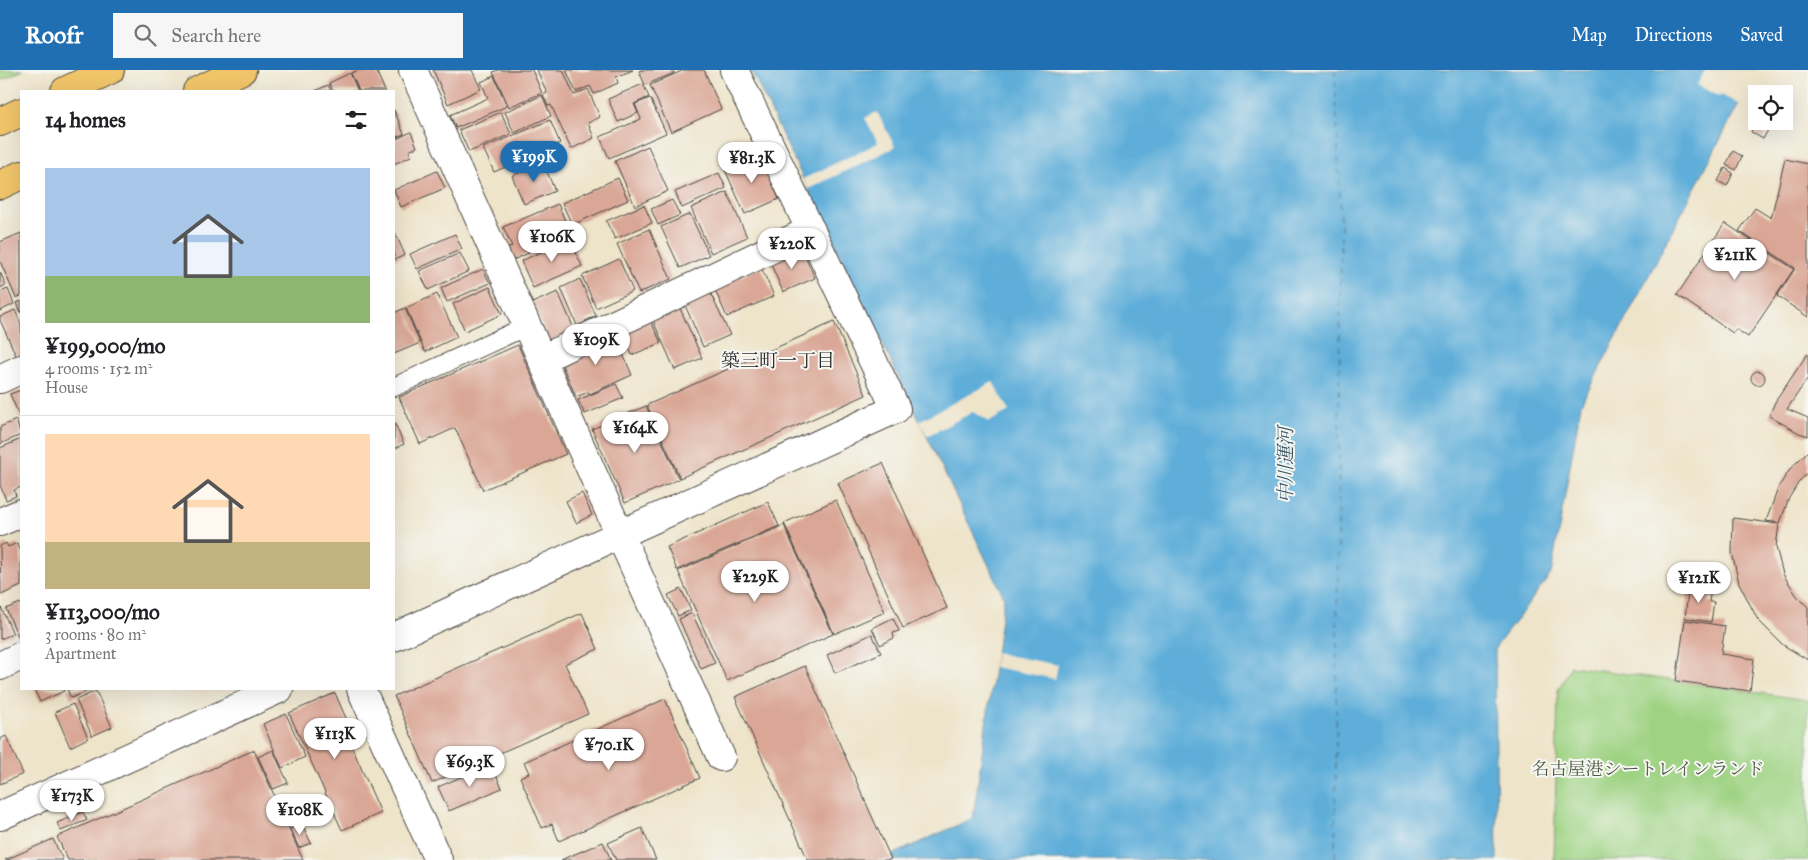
<!DOCTYPE html>
<html lang="en">
<head>
<meta charset="utf-8">
<style>
  body { margin:0; font-family:"IM FELL Great Primer","Noto Serif JP",serif; background:#f6f6f6; color:#202124; height:100vh; display:flex; flex-direction:column; font-size:19px; white-space:nowrap }
  * { box-sizing:border-box; margin:0 }
  p { font-size:16px; color:#757577 }
  .icon { flex:none; width:28px; height:28px; fill:none; stroke:currentColor; stroke-width:2; stroke-linecap:round; stroke-linejoin:round }
  .map { position:relative; flex:1; overflow:hidden }
  .side { position:absolute; left:20px; top:20px; width:375px; height:600px; display:flex; flex-direction:column; background:#fff; border-radius:0px; box-shadow:0 5px 20px #0002 }
  .side>* { flex:none }
  .tools { position:absolute; left:1748px; top:15px; display:grid; gap:10px }
  .tools a { display:grid; place-items:center; width:45px; height:45px; border-radius:0px; background:#fff; box-shadow:0 5px 20px #0002; font-size:25px }
  .price { position:absolute; translate:-50% -42px; padding:0 11px; border-radius:18px; background:#fff; color:#222; font-size:16px; line-height:32px; filter:drop-shadow(0 1px 2px #0008) }
  .price::after { content:''; position:absolute; left:50%; top:30px; width:15px; height:11px; margin-left:-8px; background:inherit; clip-path:polygon(0 0,100% 0,50% 100%) }
  .price.current { background:#1f6fb2; color:#fff }
  ul { padding:0; list-style:none }
  li { display:grid; align-content:center; gap:10px; height:265px; padding:0 25px }
  li+li { border-top:1px solid #e0e0e0 }
  li span { display:grid; place-items:center; height:155px; border-radius:0px; color:#555 }
  li>.icon { margin-inline-start:auto }
  span .icon { width:90px; height:90px; fill:#fffc; stroke-width:1 }
  li b { font-size:21px }
  h2 { display:flex; justify-content:space-between; align-items:center; height:60px; padding:0 25px; font-size:21px }
  header { display:flex; align-items:center; gap:30px; box-sizing:border-box; height:70px; padding:0 25px; background:#1f6fb2; color:#fff }
  header strong { font-size:24px }
  nav { display:flex; gap:28px; margin-inline-start:auto; font-size:18px }
  .search { width:350px; height:45px; background:#f6f6f6; display:flex; align-items:center; gap:12px; box-sizing:border-box; padding:0 18px; border-radius:0px; color:#757577; font-size:19px }
  .map>svg:first-child { display:block }
  .green { fill:#9fd383; stroke:#657f57 }
  .water { fill:#5eaed9; stroke:#446c82 }
  .pier { fill:#eee4ca }
  .lines { fill:none; stroke-linecap:round; stroke-linejoin:round }
  .ferry { stroke:#3d5968; stroke-width:1; stroke-dasharray:6 5; stroke-linecap:butt }
  .building { fill:#daa796 }
  .service-casing { stroke:#484743; stroke-width:20 }
  .minor-casing { stroke:#484743; stroke-width:30 }
  .primary-casing { stroke:#484743; stroke-width:30 }
  .service { stroke:#fff; stroke-width:18 }
  .minor { stroke:#fff; stroke-width:28 }
  .primary { stroke:#f0c469; stroke-width:28 }
  .labels { text-anchor:middle; dominant-baseline:central; stroke-width:4; stroke-linejoin:round; paint-order:stroke }
  .park-label { font-size:18px; fill:#4e5d45; stroke:#f6f6f2 }
  .neighbourhood-label { font-size:19px; fill:#2b2b2b; stroke:#f6f6f2 }
  .water-label { font-size:19px; font-style:italic; fill:#3d5968; stroke:#f6f6f2 }
</style>
</head>
<body>
<header>
<strong>Roofr</strong>
<div class="search"><svg class="icon" aria-label="search" viewBox="0 0 24 24"><circle cx="10" cy="10" r="6"/><path d="M15 15l6 6"/></svg>Search here</div>
<nav><a>Map</a><a>Directions</a><a>Saved</a></nav>
</header>
<div class="map">
<svg width="1808" height="790" viewBox="0 0 1808 790">
  <rect width="100%" height="100%" fill="#f6f6f2"/>
  <filter id="ink" filterUnits="userSpaceOnUse"><feTurbulence type="fractalNoise" baseFrequency=".02" numOctaves="2"/><feDisplacementMap in="SourceGraphic" scale="10" xChannelSelector="R" yChannelSelector="G"/><feConvolveMatrix kernelMatrix="1 2 1 2 8 2 1 2 1" color-interpolation-filters="sRGB"/></filter>
  <filter id="wash" filterUnits="userSpaceOnUse"><feTurbulence type="fractalNoise" baseFrequency=".0096" numOctaves="4" result="noise"/><feDisplacementMap in="SourceGraphic" scale="20" xChannelSelector="R" yChannelSelector="G"/><feGaussianBlur stdDeviation="1.12" result="paint"/><feColorMatrix in="noise" values="0 0 0 0 0 0 0 0 0 0 0 0 0 0 0 0 0 1.4 0 .05"/><feComposite in="paint" operator="in"/></filter>
  <g filter="url(#wash)">
    <rect width="100%" height="100%" fill="#eee4ca"/>
    <path class="green" d="M 0,0 L 23,0 L 0,11 Z
      M 1571,596 L 1808,630 L 1808,790 L 1554,790 L 1558,620 Z"/>
    <path class="water" d="M 751,0 L 1757,0 L 1581,334 L 1551,504 L 1495,578 L 1497,790 L 894,790 L 892,785 L 973,748 L 1004,527 Z"/>
    <path class="pier" d="M 1705,0 L 1759,0 L 1741,35 L 1721,25 L 1720,27 L 1697,15 Z
      M 877,42 L 895,77 L 808,119 L 803,109 L 878,73 L 865,48 Z
      M 993,312 L 1009,341 L 989,352 L 973,342 L 927,366 L 919,351 Z
      M 996,583 L 1058,595 L 1055,609 L 994,597 Z"/>
    <g class="lines">
      <path class="ferry" d="M 1335,0 L 1341,157 L 1335,790"/>
    </g>
    <g id="blocks">
      <path class="building" d="M 359,0 L 376,0 L 385,21 L 359,21 L 351,3 Z
        M 433,0 L 472,0 L 481,19 L 448,34 Z
        M 498,0 L 532,0 L 542,23 L 509,37 L 493,2 Z
        M 537,0 L 563,0 L 574,25 L 588,19 L 600,47 L 588,53 L 594,68 L 571,79 L 551,35 L 548,36 L 543,25 L 547,23 Z
        M 566,0 L 633,0 L 616,7 L 618,13 L 594,24 L 590,16 L 576,22 Z
        M 642,0 L 672,0 L 674,3 L 645,15 L 639,1 Z
        M 684,0 L 704,0 L 721,39 L 671,62 L 650,15 Z
        M 350,3 L 358,21 L 333,21 L 329,13 Z
        M 494,6 L 507,36 L 456,58 L 450,45 L 488,28 L 481,12 Z
        M 643,14 L 649,27 L 634,34 L 638,43 L 618,52 L 608,29 Z
        M 328,15 L 331,21 L 315,21 Z
        M 542,25 L 551,46 L 514,63 L 505,42 Z
        M 650,28 L 666,63 L 609,88 L 600,67 L 641,49 L 635,34 Z
        M 394,40 L 404,64 L 394,68 Z
        M 501,42 L 511,64 L 469,82 L 459,60 Z
        M 550,50 L 560,73 L 494,102 L 483,78 Z
        M 1756,51 L 1773,51 L 1763,69 L 1751,62 Z
        M 411,62 L 417,77 L 409,81 L 411,86 L 394,94 L 394,70 Z
        M 648,76 L 668,121 L 635,136 L 615,91 Z
        M 1733,81 L 1742,86 L 1736,100 L 1726,95 Z
        M 760,85 L 779,129 L 745,144 L 725,100 Z
        M 1785,89 L 1808,94 L 1808,247 L 1777,226 L 1795,198 L 1739,161 L 1755,138 L 1771,148 Z
        M 543,92 L 555,121 L 524,134 L 512,106 Z
        M 1725,98 L 1733,103 L 1727,116 L 1718,111 Z
        M 437,101 L 445,118 L 401,137 L 394,120 Z
        M 719,103 L 726,118 L 682,138 L 675,122 Z
        M 618,108 L 628,130 L 572,155 L 562,133 Z
        M 727,122 L 747,167 L 711,183 L 691,138 Z
        M 672,130 L 680,145 L 658,155 L 651,139 Z
        M 558,134 L 568,158 L 526,176 L 529,183 L 513,190 L 508,178 L 512,176 L 503,157 Z
        M 644,135 L 652,153 L 615,169 L 606,151 Z
        M 690,144 L 709,185 L 680,198 L 661,157 Z
        M 1725,153 L 1794,199 L 1748,267 L 1736,259 L 1733,263 L 1677,225 Z
        M 649,159 L 671,209 L 639,223 L 617,174 Z
        M 394,160 L 405,185 L 394,190 Z
        M 21,163 L 21,226 L 16,228 L 0,191 L 0,172 Z
        M 455,164 L 462,179 L 417,199 L 410,184 Z
        M 570,169 L 582,196 L 533,218 L 521,191 Z
        M 801,177 L 815,208 L 783,222 L 770,192 Z
        M 460,183 L 469,201 L 428,220 L 419,201 Z
        M 619,189 L 633,221 L 596,238 L 582,206 Z
        M 761,197 L 774,226 L 727,247 L 714,218 Z
        M 483,199 L 490,213 L 447,232 L 441,218 Z
        M 0,202 L 6,215 L 0,218 Z
        M 580,209 L 596,246 L 585,251 L 588,256 L 579,260 L 561,218 Z
        M 490,217 L 502,244 L 465,261 L 453,234 Z
        M 8,219 L 14,234 L 0,241 L 0,222 Z
        M 558,222 L 575,261 L 550,272 L 532,233 Z
        M 710,222 L 730,265 L 703,277 L 684,233 Z
        M 437,224 L 457,267 L 425,282 L 406,238 Z
        M 21,231 L 21,243 L 17,233 Z
        M 678,234 L 702,288 L 675,300 L 651,246 Z
        M 405,238 L 420,273 L 394,284 L 394,243 Z
        M 15,240 L 21,254 L 21,291 L 19,292 L 0,250 L 0,247 Z
        M 649,247 L 661,273 L 632,285 L 621,259 Z
        M 834,252 L 866,325 L 680,408 L 647,335 Z
        M 614,263 L 632,305 L 590,324 L 588,322 L 576,327 L 559,288 Z
        M 518,275 L 566,384 L 483,420 L 455,358 L 420,374 L 399,327 Z
        M 1808,283 L 1808,308 L 1787,339 L 1808,348 L 1808,366 L 1799,363 L 1769,346 L 1775,332 Z
        M1751 308a7 7 0 1 1 14 0a7 7 0 1 1-14 0Z
        M 616,314 L 623,328 L 585,344 L 578,330 Z
        M 21,320 L 21,350 L 10,324 Z
        M 646,336 L 679,409 L 625,433 L 592,359 Z
        M 16,350 L 21,365 L 0,374 L 0,357 Z
        M 394,352 L 404,374 L 394,379 Z
        M 21,369 L 21,417 L 14,420 L 16,426 L 6,430 L 0,415 L 0,378 Z
        M 1808,381 L 1808,402 L 1799,412 L 1789,428 L 1780,453 L 1766,451 L 1779,416 L 1791,398 Z
        M 883,393 L 947,538 L 903,558 L 838,413 Z
        M 582,423 L 592,445 L 576,453 L 566,431 Z
        M 836,430 L 885,542 L 834,564 L 784,453 Z
        M 768,432 L 779,456 L 677,500 L 667,477 Z
        M 1733,448 L 1779,454 L 1776,477 L 1783,504 L 1797,526 L 1808,537 L 1808,590 L 1783,575 L 1758,550 L 1739,513 L 1732,483 Z
        M 784,455 L 833,564 L 727,611 L 678,501 Z
        M 6,473 L 8,477 L 17,473 L 21,481 L 21,516 L 1,525 L 0,476 Z
        M 1689,514 L 1711,518 L 1709,532 L 1714,532 L 1711,552 L 1685,548 Z
        M 681,519 L 691,540 L 678,546 L 668,525 Z
        M 20,533 L 21,535 L 21,573 L 6,539 Z
        M 0,535 L 13,564 L 0,569 Z
        M 582,543 L 598,579 L 565,594 L 588,644 L 432,713 L 394,626 Z
        M 692,543 L 715,593 L 701,599 L 679,549 Z
        M 893,548 L 899,561 L 893,563 L 894,568 L 880,575 L 872,558 Z
        M 1685,550 L 1725,556 L 1721,584 L 1754,589 L 1750,621 L 1676,611 Z
        M 872,564 L 881,583 L 835,603 L 827,585 Z
        M 805,596 L 891,789 L 889,790 L 808,790 L 735,627 Z
        M 34,619 L 63,619 L 64,621 L 40,632 Z
        M 67,619 L 93,619 L 71,628 Z
        M 96,621 L 112,657 L 92,666 L 76,630 Z
        M 335,623 L 353,664 L 347,666 L 381,743 L 342,760 L 289,643 Z
        M 665,629 L 700,708 L 559,771 L 552,754 L 542,758 L 520,707 L 529,703 L 524,692 Z
        M 73,634 L 88,668 L 70,677 L 55,642 Z
        M 286,644 L 305,687 L 282,698 L 263,654 Z
        M 6,666 L 23,704 L 0,714 L 0,669 Z
        M 254,680 L 303,790 L 68,790 L 57,767 Z
        M 273,680 L 288,713 L 273,719 L 258,687 Z
        M 491,694 L 502,718 L 449,741 L 438,717 Z
        M 83,742 L 87,750 L 61,761 L 57,753 Z
        M 302,754 L 311,773 L 299,778 L 290,759 Z
        M 642,758 L 656,790 L 616,790 L 608,773 Z
        M 53,769 L 63,790 L 5,790 Z
        M 603,772 L 611,790 L 561,790 Z"/>
    </g>
  </g>
  <g filter="url(#ink)">
    <use href="#blocks" fill-opacity="0" stroke="#484743" stroke-width="1"/>
    <g class="lines">
      <defs>
        <path id="service" d="M 394,317 L 527,256"/>
        <path id="minor" d="M 413,0 L 620,465 L 721,687
          M 542,289 L 811,160
          M 0,309 L 21,299
          M 0,452 L 21,443
          M 394,567 L 896,339 L 734,0
          M 0,596 L 21,586
          M 361,619 L 438,790
          M 0,746 L 279,619"/>
        <path id="primary" d="M 65,21 L 110,0
          M 197,21 L 242,0
          M 0,52 L 21,42
          M 0,115 L 21,105"/>
      </defs>
      <use href="#service" class="service-casing"/>
      <use href="#minor" class="minor-casing"/>
      <use href="#primary" class="primary-casing"/>
      <use href="#service" class="service"/>
      <use href="#minor" class="minor"/>
      <use href="#primary" class="primary"/>
    </g>
  </g>
  <g class="labels">
    <g class="park-label">
      <text x="1648" y="699">名古屋港シートレインランド</text>
    </g>
    <g class="neighbourhood-label">
      <text x="778" y="290">築三町一丁目</text>
    </g>
    <g class="water-label">
      <text transform="translate(1285 395) rotate(-90)">中川運河</text>
    </g>
  </g>
</svg>
<div class="tools">
<a><svg class="icon" aria-label="locate" viewBox="0 0 24 24"><circle cx="12" cy="12" r="6"/><path d="M12 2v4M12 18v4M2 12h4M18 12h4"/></svg></a>
</div>
<b class="price current" style="left:534px;top:113px">¥199K</b>
<b class="price" style="left:752px;top:114px">¥81.3K</b>
<b class="price" style="left:552px;top:193px">¥106K</b>
<b class="price" style="left:792px;top:200px">¥220K</b>
<b class="price" style="left:1735px;top:211px">¥211K</b>
<b class="price" style="left:596px;top:296px">¥109K</b>
<b class="price" style="left:635px;top:384px">¥164K</b>
<b class="price" style="left:755px;top:533px">¥229K</b>
<b class="price" style="left:1699px;top:534px">¥121K</b>
<b class="price" style="left:335px;top:690px">¥113K</b>
<b class="price" style="left:609px;top:701px">¥70.1K</b>
<b class="price" style="left:470px;top:718px">¥69.3K</b>
<b class="price" style="left:72px;top:752px">¥173K</b>
<b class="price" style="left:300px;top:766px">¥108K</b>
<section class="side">
<h2>14 homes<svg class="icon" aria-label="filters" viewBox="0 0 24 24"><path d="M4 7h16M4 17h16"/><circle cx="9" cy="7" r="2"/><circle cx="15" cy="17" r="2"/></svg></h2>
<ul>
<li><span style="background:linear-gradient(#a9c7e8 70%,#8fb573 0)"><svg class="icon" aria-label="home" viewBox="0 0 24 24"><path d="M3 11l9-7 9 7M6 9v11h12V9"/></svg></span><div><b>¥199,000/mo</b><p>4 rooms · 152 m²</p><p>House</p></div></li>
<li><span style="background:linear-gradient(#ffd9b3 70%,#c2b280 0)"><svg class="icon" aria-label="home" viewBox="0 0 24 24"><path d="M3 11l9-7 9 7M6 9v11h12V9"/></svg></span><div><b>¥113,000/mo</b><p>3 rooms · 80 m²</p><p>Apartment</p></div></li>
</ul>
</section>
</div>
</body>
</html>
